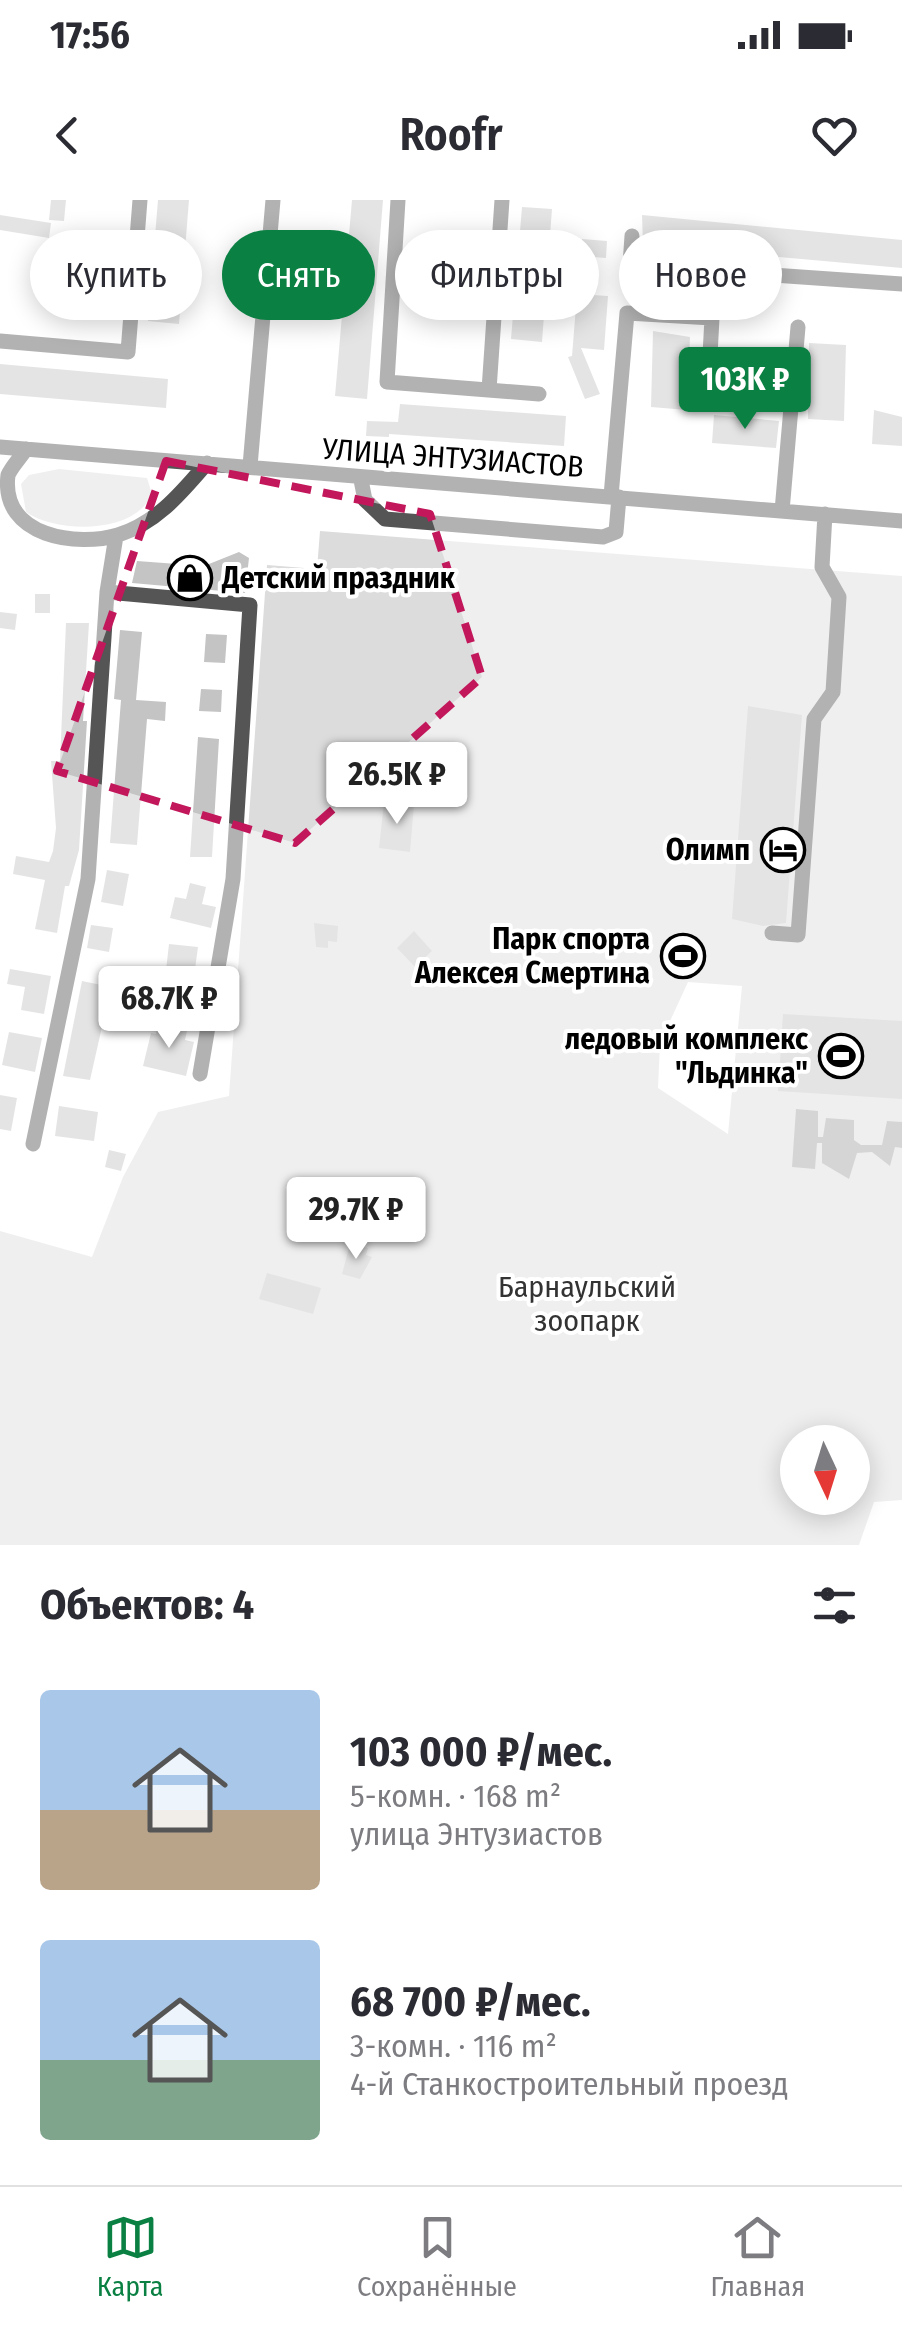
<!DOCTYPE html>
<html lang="ru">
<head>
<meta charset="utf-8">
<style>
  body { margin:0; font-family:"Fira Sans Condensed",sans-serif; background:#f7f7f7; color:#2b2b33; height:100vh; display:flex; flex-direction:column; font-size:38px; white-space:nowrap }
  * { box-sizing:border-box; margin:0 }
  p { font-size:32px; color:#7c7c81 }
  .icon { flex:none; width:55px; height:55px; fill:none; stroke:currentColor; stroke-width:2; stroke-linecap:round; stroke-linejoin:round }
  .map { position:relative; height:1345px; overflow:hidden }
  .details { display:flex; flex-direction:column; background:#fff; flex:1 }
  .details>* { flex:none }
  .top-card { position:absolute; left:30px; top:30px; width:842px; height:90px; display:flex; gap:20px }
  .needle { width:65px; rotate:176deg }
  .tools { position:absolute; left:780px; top:1225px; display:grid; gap:20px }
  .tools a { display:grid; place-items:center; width:90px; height:90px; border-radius:50%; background:#fff; box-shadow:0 5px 25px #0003; font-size:50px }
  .price { position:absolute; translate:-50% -85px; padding:0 22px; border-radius:10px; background:#fff; color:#222; font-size:32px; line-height:65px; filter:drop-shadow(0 2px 5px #0008) }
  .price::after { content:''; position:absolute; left:50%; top:60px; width:30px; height:22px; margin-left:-15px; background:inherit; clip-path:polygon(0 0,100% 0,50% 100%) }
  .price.current { background:#0b8043; color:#fff }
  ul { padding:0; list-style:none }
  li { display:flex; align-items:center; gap:30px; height:250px; padding:0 40px }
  li span { display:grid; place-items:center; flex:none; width:280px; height:200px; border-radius:10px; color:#555 }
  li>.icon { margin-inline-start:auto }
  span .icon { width:120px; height:120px; fill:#fffc; stroke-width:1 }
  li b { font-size:42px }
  h2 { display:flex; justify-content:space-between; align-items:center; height:120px; padding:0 40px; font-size:42px }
  .chip { padding:0 35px; border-radius:45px; background:#fff; box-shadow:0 5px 25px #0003; font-size:35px; line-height:90px }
  .chip.current { background:#0b8043; color:#fff }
  .status { display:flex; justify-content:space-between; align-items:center; height:70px; padding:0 50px; background:#fff; direction:ltr }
  .status svg { height:28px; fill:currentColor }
  header { display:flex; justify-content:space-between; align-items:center; height:130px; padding:0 40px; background:#fff; font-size:45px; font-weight:600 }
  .menu { display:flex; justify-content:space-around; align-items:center; height:140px; border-top:2px solid #e1e1e2; background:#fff; font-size:28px; color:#7c7c81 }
  .menu a { display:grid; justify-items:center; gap:5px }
  .menu .current { color:#0b8043 }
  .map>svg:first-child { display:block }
  .green { fill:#dcdcdc; fill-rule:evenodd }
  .water { fill:#a3a3a3 }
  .building { fill:#c4c4c4 }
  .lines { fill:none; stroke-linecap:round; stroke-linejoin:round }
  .minor { stroke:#555; stroke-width:15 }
  .marked { fill:none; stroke:#c2185b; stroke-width:8; stroke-dasharray:20 12; stroke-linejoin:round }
  .labels { text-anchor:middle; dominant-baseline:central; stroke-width:8; stroke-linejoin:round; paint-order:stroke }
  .street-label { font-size:30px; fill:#000; stroke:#fff }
  .poi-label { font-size:30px; font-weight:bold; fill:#000; stroke:#fff; text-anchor:end }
  .park-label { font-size:30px; fill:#333; stroke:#fff }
</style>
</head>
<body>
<div class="status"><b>17:56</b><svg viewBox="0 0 49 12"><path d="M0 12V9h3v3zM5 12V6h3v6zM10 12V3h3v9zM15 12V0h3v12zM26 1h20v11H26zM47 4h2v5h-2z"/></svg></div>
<header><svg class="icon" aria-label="back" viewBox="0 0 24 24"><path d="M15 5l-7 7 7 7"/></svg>Roofr<svg class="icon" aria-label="heart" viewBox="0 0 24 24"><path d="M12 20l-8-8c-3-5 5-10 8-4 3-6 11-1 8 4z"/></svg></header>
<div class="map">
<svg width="902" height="1345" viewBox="0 0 902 1345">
  <rect width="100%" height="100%" fill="#fff"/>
  <path class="green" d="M 59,269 L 147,278 L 152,294 C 135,335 56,333 26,312 L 21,284 L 29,275 Z
    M 320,331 L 902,376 L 902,1300 L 874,1302 L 859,1345 L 0,1345 L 0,1031 L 92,1057 L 123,977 L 158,912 L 229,896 L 267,365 L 317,369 ZM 688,782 L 742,786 L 728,934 L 658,888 L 660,843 ZM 798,1242 L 852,1242 L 852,1298 L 798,1298 Z"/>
  <path class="water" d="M 796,909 L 818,911 L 818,937 L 823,937 L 826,918 L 854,920 L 854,940 L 861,945 L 882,945 L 887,921 L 902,922 L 902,948 L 895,947 L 890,966 L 872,952 L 857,953 L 849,979 L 822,963 L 822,943 L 817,943 L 815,969 L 792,967 Z"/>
  <path class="building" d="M 51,0 L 66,0 L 64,21 L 49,20 Z
    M 158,0 L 189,0 L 179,124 L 148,121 Z
    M 352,0 L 383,0 L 367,199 L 335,196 Z
    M 522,7 L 552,9 L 542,142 L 511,139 Z
    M 0,15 L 51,23 L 49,38 L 0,30 Z
    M 642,15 L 902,40 L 902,68 L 643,45 Z
    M 582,39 L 607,41 L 606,58 L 580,56 Z
    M 577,94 L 608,96 L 604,150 L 581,148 L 600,194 L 585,199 L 568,157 L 572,156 Z
    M 653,131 L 690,137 L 687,210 L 651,207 Z
    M 809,143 L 846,145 L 844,221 L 808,219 Z
    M 0,164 L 168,179 L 166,208 L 0,194 Z
    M 400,204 L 566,216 L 564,246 L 389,234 L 389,237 L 366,236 L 367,221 L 398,222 Z
    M 874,210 L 902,217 L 902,246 L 872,244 Z
    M 714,215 L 779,221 L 776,248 L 712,243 Z
    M 239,352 L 249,358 L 245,393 L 132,383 L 137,361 L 204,366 Z
    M 35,394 L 50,394 L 50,413 L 35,413 Z
    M 0,412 L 17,414 L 15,430 L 0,428 Z
    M 66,423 L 89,423 L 83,521 L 87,521 L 79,650 L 69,686 L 65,686 L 57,733 L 35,729 L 45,680 L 13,674 L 16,656 L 49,662 L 53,651 L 56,628 L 51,561 L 60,561 Z
    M 120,430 L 142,432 L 136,500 L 166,502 L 165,521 L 147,519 L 137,645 L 110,643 L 121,500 L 114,499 Z
    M 206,434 L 227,435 L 225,463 L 204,462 Z
    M 201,489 L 222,490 L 221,512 L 199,511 Z
    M 748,506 L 802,515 L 786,723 L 763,726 L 732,719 Z
    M 198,537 L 219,539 L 212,657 L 190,657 Z
    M 384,602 L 414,605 L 410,652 L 379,648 Z
    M 107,670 L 129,674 L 123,706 L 101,702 Z
    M 190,683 L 206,687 L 202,704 L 216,707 L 211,728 L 170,718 L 175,697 L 186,699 Z
    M 314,723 L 338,726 L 337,742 L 328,741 L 328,748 L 316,747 Z
    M 91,725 L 113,728 L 109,752 L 87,748 Z
    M 414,731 L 432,751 L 415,767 L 397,748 Z
    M 169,744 L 198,747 L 192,791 L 164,788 Z
    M 10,769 L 51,776 L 44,814 L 21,810 L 25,787 L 7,784 Z
    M 82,781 L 111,787 L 90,880 L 63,876 Z
    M 783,814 L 902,821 L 902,899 L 778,891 Z
    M 158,824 L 187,831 L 185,840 L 194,842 L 186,876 L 143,866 L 151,833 L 156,834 Z
    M 9,832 L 42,838 L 35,872 L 2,865 Z
    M 0,895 L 17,898 L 11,931 L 0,929 Z
    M 59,906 L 98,912 L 94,941 L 55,936 Z
    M 109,950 L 126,954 L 121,971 L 105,967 Z
    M 350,1044 L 368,1048 L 366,1055 L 372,1057 L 360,1079 L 342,1074 Z
    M 267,1073 L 321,1088 L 313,1114 L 259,1099 Z"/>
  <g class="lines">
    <path class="minor" d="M 398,0 L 387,182 L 539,194
      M 632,36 L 630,65 L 902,84
      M 0,141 L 128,152 L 140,0
      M 489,190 L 502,0
      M 0,247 L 902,321
      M 26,249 C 21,257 12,266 8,275 C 0,338 79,347 118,335 C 157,323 182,292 207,263
      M 250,266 L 273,0
      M 361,280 L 365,300 L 385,319 L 603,337 L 616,332 L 619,297
      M 611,296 L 627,113 L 712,118 L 710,155
      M 782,311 L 798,127
      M 116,336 L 107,392 L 250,405 L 233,679 L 200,874
      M 772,733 L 798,735 L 814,519 L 833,492 L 839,397 L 822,367 L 825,314
      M 33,944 L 88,679 L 107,392"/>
  </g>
  <path d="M0 0H902V1345H0ZM 166,261 L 430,314 L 482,477 L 295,643 L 57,571 Z" fill="#fff" fill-opacity=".55" fill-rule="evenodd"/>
  <path class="marked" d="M 166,261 L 430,314 L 482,477 L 295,643 L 57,571 Z"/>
  <defs>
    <symbol id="shop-ring" viewBox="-11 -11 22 22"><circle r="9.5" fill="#fff" stroke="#000" stroke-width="1.5"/><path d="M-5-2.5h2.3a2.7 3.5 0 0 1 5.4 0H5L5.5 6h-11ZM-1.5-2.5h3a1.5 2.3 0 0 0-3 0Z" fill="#000"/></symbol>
    <symbol id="hotel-ring" viewBox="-11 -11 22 22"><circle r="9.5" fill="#fff" stroke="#000" stroke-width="1.5"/><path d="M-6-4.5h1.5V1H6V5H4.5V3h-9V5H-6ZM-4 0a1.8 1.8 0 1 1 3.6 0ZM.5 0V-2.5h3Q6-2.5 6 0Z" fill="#000"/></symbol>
    <symbol id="stadium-ring" viewBox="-11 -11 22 22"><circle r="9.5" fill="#fff" stroke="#000" stroke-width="1.5"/><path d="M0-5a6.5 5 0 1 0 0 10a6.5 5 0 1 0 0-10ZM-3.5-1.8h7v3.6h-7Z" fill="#000"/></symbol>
  </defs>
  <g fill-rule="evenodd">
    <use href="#shop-ring" x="165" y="353" width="50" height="50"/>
    <use href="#hotel-ring" x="758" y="625" width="50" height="50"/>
    <use href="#stadium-ring" x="658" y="731" width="50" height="50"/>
    <use href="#stadium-ring" x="816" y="831" width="50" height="50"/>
  </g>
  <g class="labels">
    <g class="street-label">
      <text transform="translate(453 258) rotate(4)">УЛИЦА ЭНТУЗИАСТОВ</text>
    </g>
    <g class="poi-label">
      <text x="222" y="378" text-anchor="start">Детский праздник</text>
      <text x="750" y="650">Олимп</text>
      <text x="650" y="739">Парк спорта<tspan x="650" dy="34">Алексея Смертина</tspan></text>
      <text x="808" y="839">ледовый комплекс<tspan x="808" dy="34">"Льдинка"</tspan></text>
    </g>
    <g class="park-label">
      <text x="587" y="1087">Барнаульский<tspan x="587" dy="34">зоопарк</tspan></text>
    </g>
  </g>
</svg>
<div class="tools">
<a><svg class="needle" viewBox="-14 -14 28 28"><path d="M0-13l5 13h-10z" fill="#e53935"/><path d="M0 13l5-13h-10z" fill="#7c7c81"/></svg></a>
</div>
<b class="price current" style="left:745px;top:232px">103K ₽</b>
<b class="price" style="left:397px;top:627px">26.5K ₽</b>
<b class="price" style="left:169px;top:851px">68.7K ₽</b>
<b class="price" style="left:356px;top:1062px">29.7K ₽</b>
<div class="top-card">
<a class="chip">Купить</a>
<a class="chip current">Снять</a>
<a class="chip">Фильтры</a>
<a class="chip">Новое</a>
</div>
</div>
<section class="details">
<h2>Объектов: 4<svg class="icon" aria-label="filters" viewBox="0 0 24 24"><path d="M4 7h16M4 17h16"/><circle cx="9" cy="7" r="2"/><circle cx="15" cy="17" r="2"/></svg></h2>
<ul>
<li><span style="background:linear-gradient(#a9c7e8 60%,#b9a48a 0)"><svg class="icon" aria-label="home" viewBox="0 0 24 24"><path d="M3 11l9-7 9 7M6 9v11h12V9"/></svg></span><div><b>103 000 ₽/мес.</b><p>5-комн. · 168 m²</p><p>улица Энтузиастов</p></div></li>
<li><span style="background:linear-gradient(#a9c7e8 60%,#7fa58c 0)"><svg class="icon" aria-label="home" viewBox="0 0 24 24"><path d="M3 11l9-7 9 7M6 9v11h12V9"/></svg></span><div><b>68 700 ₽/мес.</b><p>3-комн. · 116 m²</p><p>4-й Станкостроительный проезд</p></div></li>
</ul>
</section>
<nav class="menu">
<a class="current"><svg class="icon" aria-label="map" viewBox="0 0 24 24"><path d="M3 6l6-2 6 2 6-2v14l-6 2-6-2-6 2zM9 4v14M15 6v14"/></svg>Карта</a>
<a><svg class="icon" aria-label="saved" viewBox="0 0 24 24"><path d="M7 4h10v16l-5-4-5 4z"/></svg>Сохранённые</a>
<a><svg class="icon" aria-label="home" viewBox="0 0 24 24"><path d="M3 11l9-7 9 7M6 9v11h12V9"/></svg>Главная</a>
</nav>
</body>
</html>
